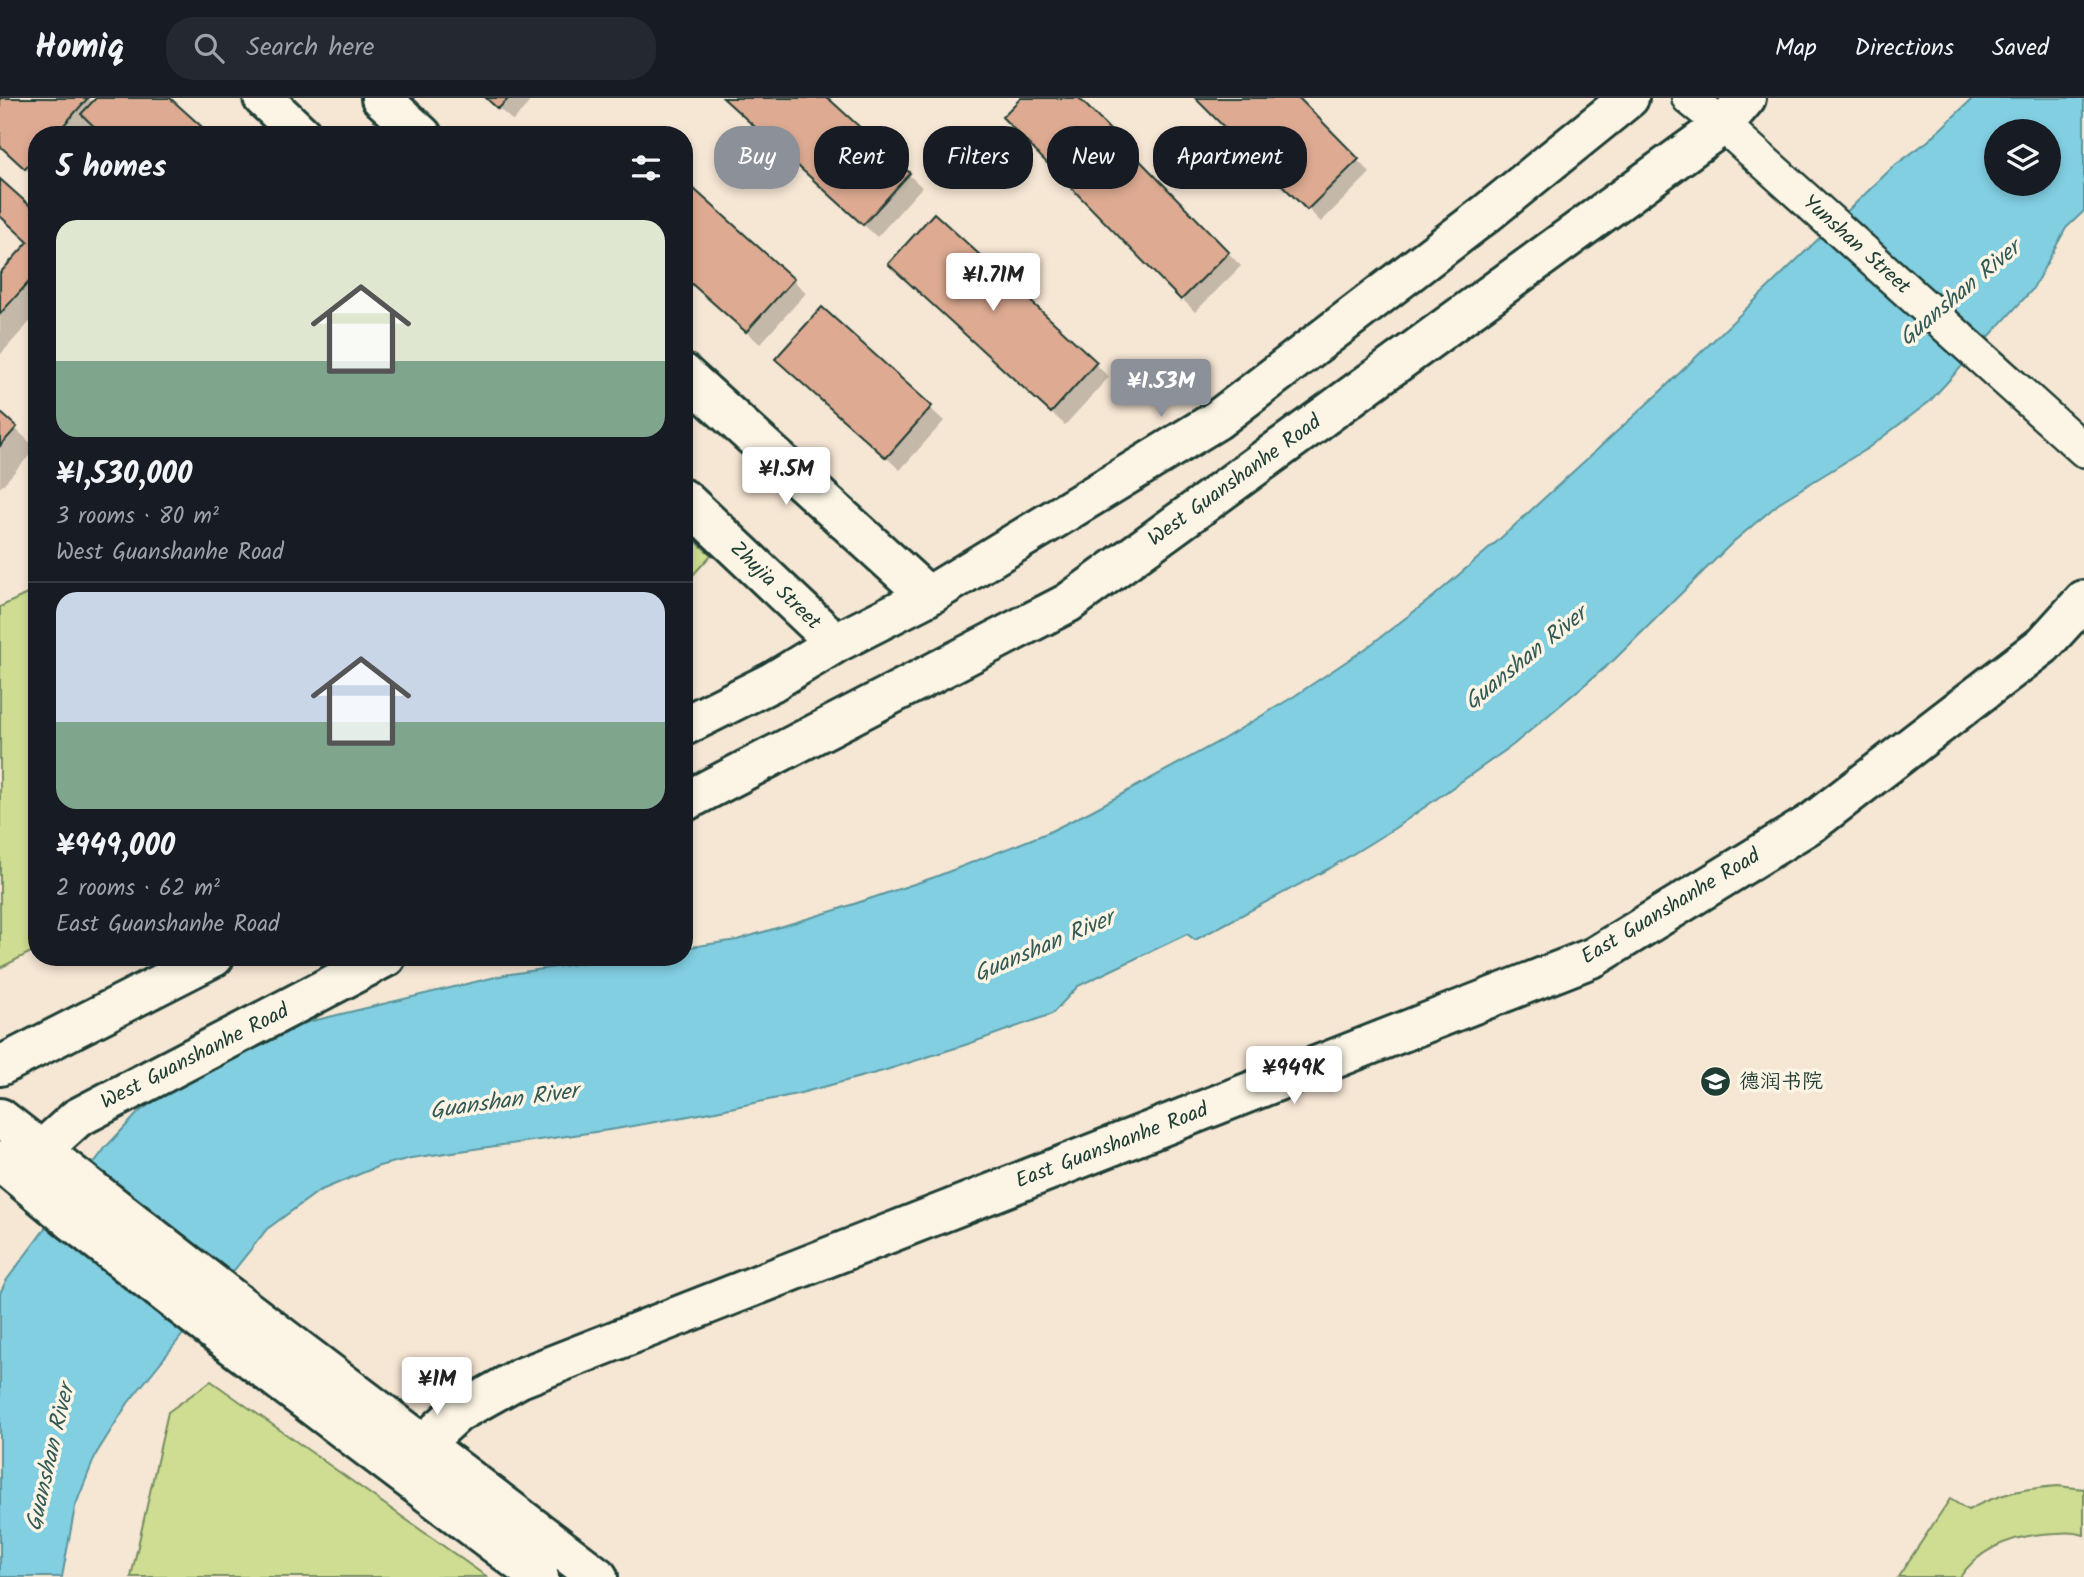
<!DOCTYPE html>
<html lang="en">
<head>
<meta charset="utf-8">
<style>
  body { margin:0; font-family:Kalam,"LXGW WenKai TC",sans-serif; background:#242831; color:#f1f3f6; height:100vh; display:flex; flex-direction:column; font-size:26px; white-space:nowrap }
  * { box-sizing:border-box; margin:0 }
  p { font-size:23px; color:#9ea1a6 }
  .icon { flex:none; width:38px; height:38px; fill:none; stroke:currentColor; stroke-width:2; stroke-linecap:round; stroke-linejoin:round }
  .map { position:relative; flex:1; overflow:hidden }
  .drawer { position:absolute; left:28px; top:28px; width:665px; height:840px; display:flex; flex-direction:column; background:#171b24; border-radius:28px; box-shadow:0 4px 10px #0003 }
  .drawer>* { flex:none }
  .hud { position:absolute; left:714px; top:28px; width:665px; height:63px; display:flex; gap:14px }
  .controls { position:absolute; left:1984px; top:21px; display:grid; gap:14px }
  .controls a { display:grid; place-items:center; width:77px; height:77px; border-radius:50%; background:#171b24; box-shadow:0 4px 10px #0003; font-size:35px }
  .price { position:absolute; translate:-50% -60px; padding:0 16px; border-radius:7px; background:#fff; color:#222; font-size:23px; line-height:46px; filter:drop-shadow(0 2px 4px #0008) }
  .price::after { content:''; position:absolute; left:50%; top:42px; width:21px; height:16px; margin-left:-10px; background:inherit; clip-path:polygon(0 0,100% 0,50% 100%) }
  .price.active { background:#8c9099; color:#fff }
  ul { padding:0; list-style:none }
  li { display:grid; align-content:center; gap:14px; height:371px; padding:0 28px }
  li+li { border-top:2px solid #363941 }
  li span { display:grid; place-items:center; height:217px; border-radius:21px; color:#555 }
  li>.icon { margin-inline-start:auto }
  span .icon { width:126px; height:126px; fill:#fffc; stroke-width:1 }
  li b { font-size:30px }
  h2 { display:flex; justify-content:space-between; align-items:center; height:84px; padding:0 28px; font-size:30px }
  .tag { padding:0 24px; border-radius:28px; background:#171b24; box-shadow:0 4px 10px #0003; font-size:24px; line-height:63px }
  .tag.active { background:#8c9099; color:#fff }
  header { display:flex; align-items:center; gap:42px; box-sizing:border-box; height:98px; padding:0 35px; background:#171b24; border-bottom:2px solid #363941 }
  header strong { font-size:33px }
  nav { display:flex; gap:38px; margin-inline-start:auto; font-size:24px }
  .search { width:490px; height:63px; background:#242831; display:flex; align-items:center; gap:18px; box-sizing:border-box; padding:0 24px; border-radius:28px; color:#9ea1a6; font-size:26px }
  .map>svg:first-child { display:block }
  .green { fill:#cedd91; stroke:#768d62; stroke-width:2 }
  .water { fill:#82cfe2; stroke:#5a959c; stroke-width:2; fill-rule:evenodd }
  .shadow { fill:#0003 }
  .building { fill:#deab92; stroke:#1f3d34; stroke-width:2 }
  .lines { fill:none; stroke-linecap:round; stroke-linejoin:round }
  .minor-casing { stroke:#1f3d34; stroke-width:38 }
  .tertiary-casing { stroke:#1f3d34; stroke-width:44 }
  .minor { stroke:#fcf5e5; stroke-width:33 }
  .tertiary { stroke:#fcf5e5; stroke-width:38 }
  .labels { text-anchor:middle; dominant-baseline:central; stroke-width:7; stroke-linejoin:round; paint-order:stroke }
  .street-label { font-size:21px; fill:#1f3d34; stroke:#fcf5e5 }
  .poi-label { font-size:21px; fill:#1f3d34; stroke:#fcf5e5; text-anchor:start }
  .water-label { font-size:23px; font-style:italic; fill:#335a57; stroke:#fcf5e5 }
</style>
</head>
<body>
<header>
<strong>Homiq</strong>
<div class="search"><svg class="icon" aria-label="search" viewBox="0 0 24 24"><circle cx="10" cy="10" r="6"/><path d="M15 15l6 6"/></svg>Search here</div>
<nav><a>Map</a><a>Directions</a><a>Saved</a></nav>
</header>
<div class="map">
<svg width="2084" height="1479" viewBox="0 0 2084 1479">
  <rect width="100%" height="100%" fill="#f6e6d4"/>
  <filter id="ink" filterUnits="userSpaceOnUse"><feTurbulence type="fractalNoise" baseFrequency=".0143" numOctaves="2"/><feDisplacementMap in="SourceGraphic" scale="14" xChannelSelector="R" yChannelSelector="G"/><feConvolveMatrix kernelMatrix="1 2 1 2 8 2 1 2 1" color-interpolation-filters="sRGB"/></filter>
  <g filter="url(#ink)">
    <path class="green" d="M 684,433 L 711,457 L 684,487 Z
      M 37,491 L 37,851 L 0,870 L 0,509 Z
      M 211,1283 L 487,1479 L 131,1479 L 168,1314 Z
      M 2058,1388 L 2084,1391 L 2084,1437 C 2075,1434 2067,1434 2057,1435 C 2020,1436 1982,1447 1960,1479 L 1898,1479 L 1950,1401 L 1968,1412 C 2000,1395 2022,1391 2058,1388 Z"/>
    <path class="water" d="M 1973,0 L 2084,0 L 2084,113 L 2066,130 L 2032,192 L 1929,304 L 1868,350 L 1783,402 L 1733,444 L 1615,561 L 1513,647 L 1395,730 L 1330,770 L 1195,842 L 1187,836 L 1078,888 L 1052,916 L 968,946 L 883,973 L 797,996 L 711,1014 L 616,1031 L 411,1060 L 379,1068 L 319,1093 L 267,1131 L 128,1305 L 96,1356 L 75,1409 L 62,1479 L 0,1479 L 0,1195 L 6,1183 L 106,1049 L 139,1014 L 179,985 L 262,940 L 304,925 L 504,877 L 621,859 L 684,859 L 684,850 L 737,842 L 836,812 L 935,779 L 1047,735 L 1091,713 L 1220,643 L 1293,599 L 1365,551 L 1433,499 L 1491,449 L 1661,293 L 1894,68 L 1928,43 ZM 1997,33 L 2049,33 L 2049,86 L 1997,86 Z"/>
    <path class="shadow" d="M 0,0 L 88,0 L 93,5 L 98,0 L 167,0 L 98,31 L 93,37 L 37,37 L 37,81 L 0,48 Z
      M 487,0 L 533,0 L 513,23 Z
      M 724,0 L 825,0 L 922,89 L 877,139 Z
      M 1023,0 L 1077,0 L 1241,168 L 1195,214 L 1004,19 Z
      M 1198,0 L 1296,0 L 1370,75 L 1321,124 Z
      M 0,84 L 37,115 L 37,216 L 0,257 L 0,178 L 30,145 L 0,118 Z
      M 934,118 L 1109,279 L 1065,327 L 903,179 Z
      M 684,178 L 793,182 L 806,195 L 760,246 Z
      M 822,211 L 944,323 L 900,372 L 791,274 Z
      M 0,316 L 36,350 L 0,390 Z"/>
    <path class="building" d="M 0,0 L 88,0 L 55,37 L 37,37 L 37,57 L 25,71 L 0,48 Z
      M 96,0 L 170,0 L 211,37 L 103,37 L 81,16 Z
      M 486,0 L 509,0 L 498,11 Z
      M 723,0 L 828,0 L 910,75 L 863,127 Z
      M 1021,0 L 1079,0 L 1229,154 L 1181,202 L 1002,19 Z
      M 1195,0 L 1299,0 L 1359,61 L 1307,112 Z
      M 0,81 L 37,114 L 37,175 L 0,216 L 0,175 L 28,144 L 0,118 Z
      M 684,82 L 794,181 L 746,234 L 684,179 Z
      M 934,115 L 1097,264 L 1051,315 L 888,166 Z
      M 822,209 L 932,308 L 886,360 L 775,261 Z
      M 0,314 L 17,329 L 0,348 Z"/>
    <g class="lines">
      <defs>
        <path id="minor" d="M 1689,0 L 1723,27 L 2084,352"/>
        <path id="tertiary" d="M 263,0 L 302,37
          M 381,0 L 422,37
          M 684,276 L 928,498
          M 684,401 L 836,545
          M 684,628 L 772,584 L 836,545 L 928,498 L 1217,322 L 1487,115 L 1629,0
          M 684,704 L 1068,505 L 1723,27 L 1746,0
          M 0,968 L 214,859
          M 0,1020 L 240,1207 L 598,1479
          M 0,1063 L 71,1122 L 223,1240 L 539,1479
          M 23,1069 L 77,1020 L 386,859
          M 402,1375 L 423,1346 L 457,1315 L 520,1280 L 1594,859 L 1813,724 L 2043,547 L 2084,502"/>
      </defs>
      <use href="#minor" class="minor-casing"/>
      <use href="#tertiary" class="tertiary-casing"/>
      <use href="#minor" class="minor"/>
      <use href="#tertiary" class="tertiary"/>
    </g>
  </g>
  <defs>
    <symbol id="school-disc" viewBox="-11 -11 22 22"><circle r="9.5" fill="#1f3d34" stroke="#fcf5e5"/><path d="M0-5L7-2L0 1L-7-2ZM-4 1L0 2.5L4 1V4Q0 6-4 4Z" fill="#fff"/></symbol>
  </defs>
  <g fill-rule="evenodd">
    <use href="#school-disc" x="1698" y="966" width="35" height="35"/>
  </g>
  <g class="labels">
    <g class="street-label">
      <text transform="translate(1856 147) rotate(42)">Yunshan Street</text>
      <text transform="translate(1235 383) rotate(-36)">West Guanshanhe Road</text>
      <text transform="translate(775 488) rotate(44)">Zhujia Street</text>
      <text transform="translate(1671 809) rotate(-31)">East Guanshanhe Road</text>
      <text transform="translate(195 959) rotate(-27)">West Guanshanhe Road</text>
      <text transform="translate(1112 1048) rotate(-21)">East Guanshanhe Road</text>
    </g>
    <g class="poi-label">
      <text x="1739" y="984">德润书院</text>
    </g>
    <g class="water-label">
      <text transform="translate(1960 196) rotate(-40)">Guanshan River</text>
      <text transform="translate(1526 561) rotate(-39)">Guanshan River</text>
      <text transform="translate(1044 849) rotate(-23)">Guanshan River</text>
      <text transform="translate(504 1004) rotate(-8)">Guanshan River</text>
      <text transform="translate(51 1360) rotate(-77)">Guanshan River</text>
    </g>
  </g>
</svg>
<div class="controls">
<a><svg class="icon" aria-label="layers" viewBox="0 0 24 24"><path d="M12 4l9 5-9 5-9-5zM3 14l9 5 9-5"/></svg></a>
</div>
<b class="price" style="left:993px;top:215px">¥1.71M</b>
<b class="price active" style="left:1161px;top:321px">¥1.53M</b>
<b class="price" style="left:786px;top:409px">¥1.5M</b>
<b class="price" style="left:1294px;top:1008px">¥949K</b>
<b class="price" style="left:437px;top:1319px">¥1M</b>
<div class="hud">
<a class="tag active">Buy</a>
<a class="tag">Rent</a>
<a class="tag">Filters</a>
<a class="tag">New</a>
<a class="tag">Apartment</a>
</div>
<section class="drawer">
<h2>5 homes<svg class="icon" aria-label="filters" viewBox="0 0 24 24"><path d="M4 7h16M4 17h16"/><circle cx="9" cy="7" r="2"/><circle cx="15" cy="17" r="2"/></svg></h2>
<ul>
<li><span style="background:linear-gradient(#dfe7d0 65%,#7fa58c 0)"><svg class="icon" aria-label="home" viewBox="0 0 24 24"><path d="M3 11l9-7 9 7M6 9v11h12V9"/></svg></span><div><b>¥1,530,000</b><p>3 rooms · 80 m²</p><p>West Guanshanhe Road</p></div></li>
<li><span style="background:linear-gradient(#c9d6e8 60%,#7fa58c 0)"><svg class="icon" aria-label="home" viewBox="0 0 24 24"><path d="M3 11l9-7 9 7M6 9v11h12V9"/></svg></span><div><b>¥949,000</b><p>2 rooms · 62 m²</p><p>East Guanshanhe Road</p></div></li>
</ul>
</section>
</div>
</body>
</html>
